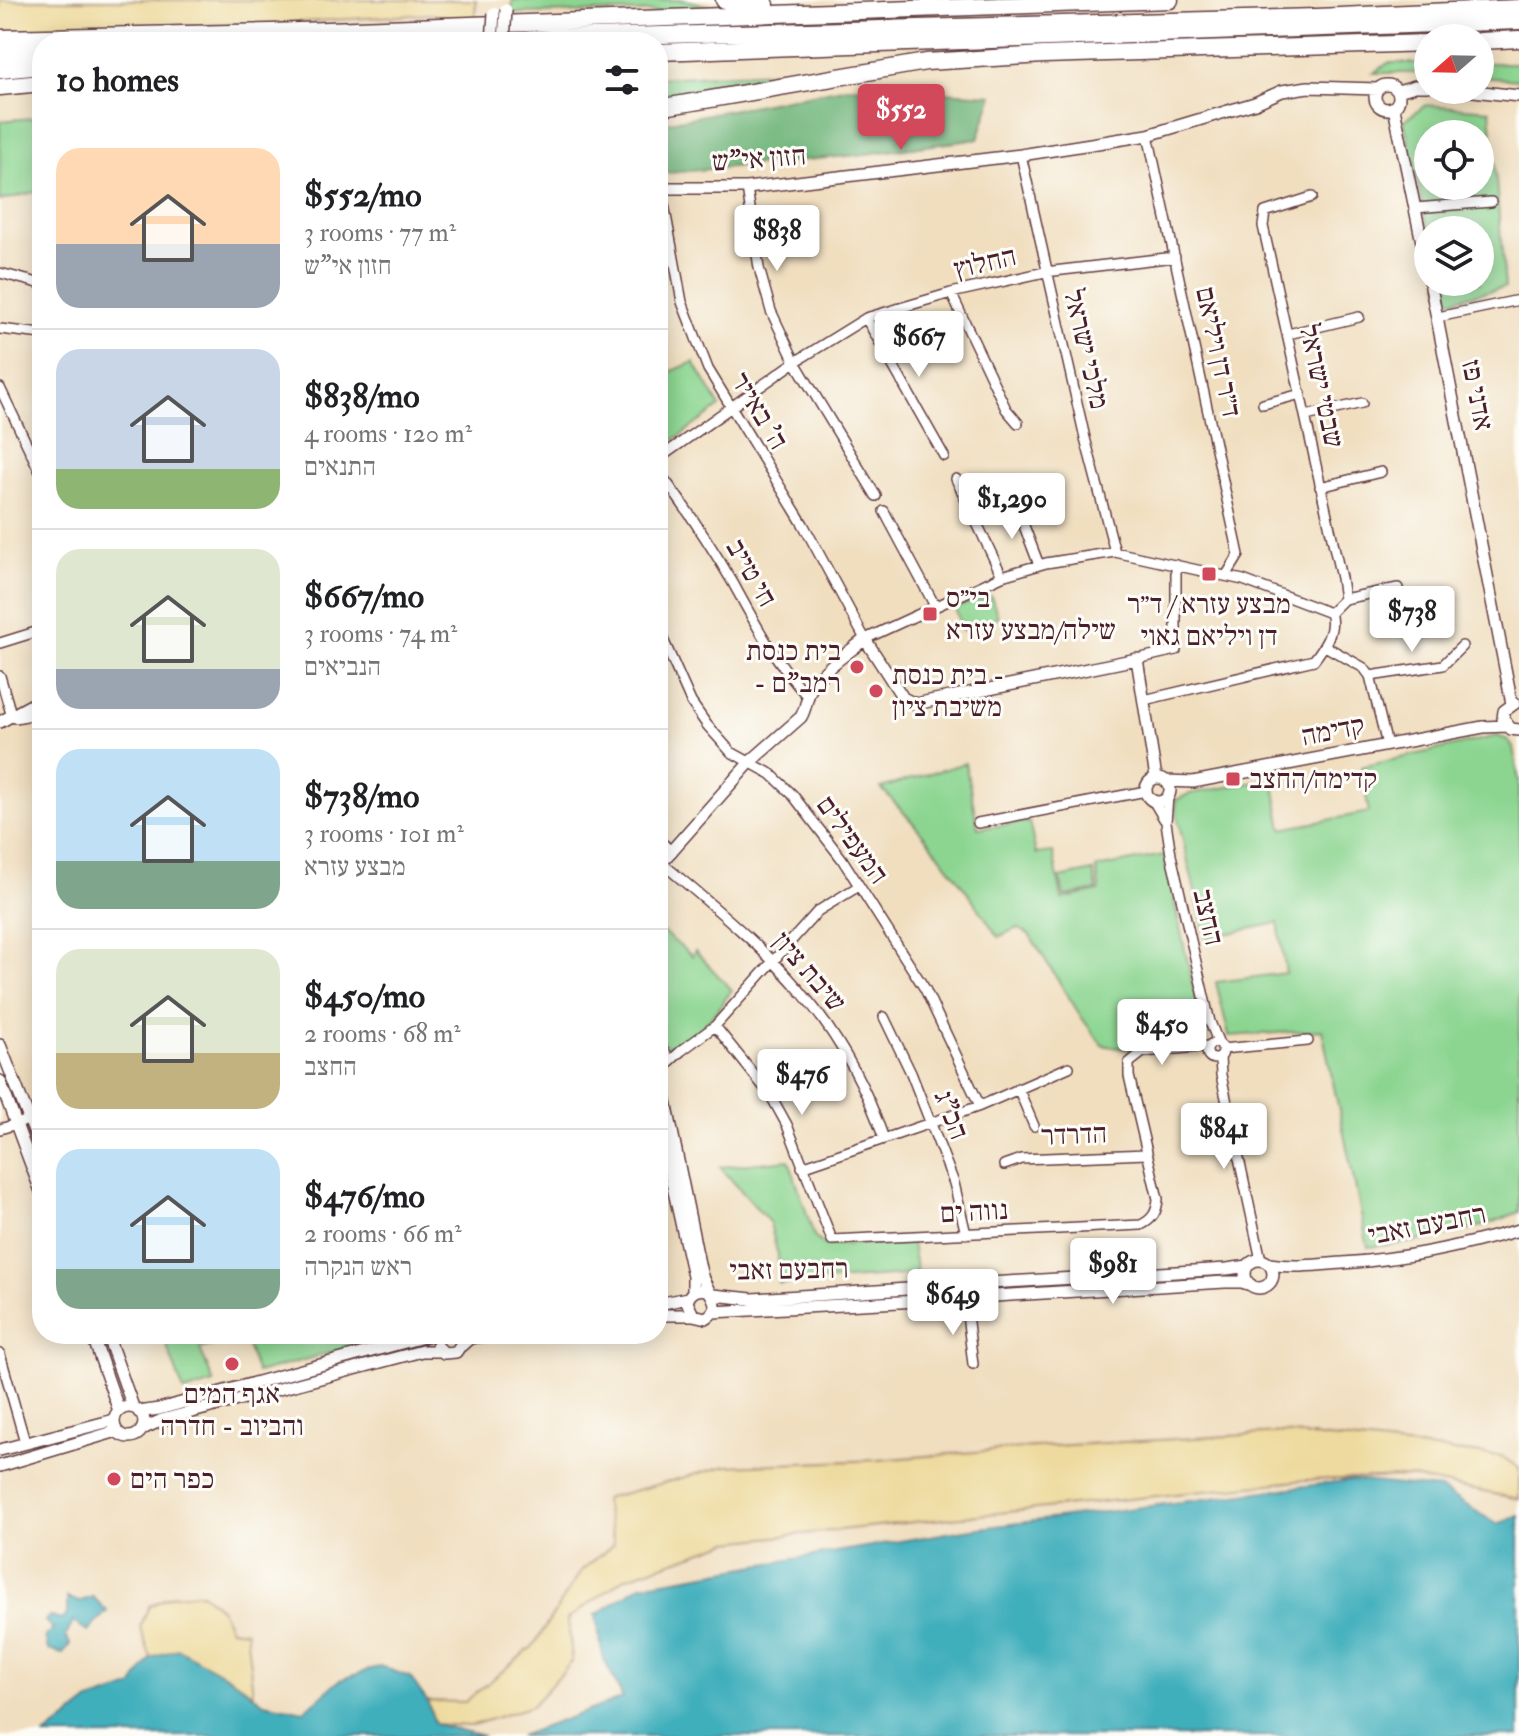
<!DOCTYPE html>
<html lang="en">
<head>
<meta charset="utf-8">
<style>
  body { margin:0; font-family:"IM FELL Double Pica","Frank Ruhl Libre",serif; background:#f2f2f2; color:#202124; height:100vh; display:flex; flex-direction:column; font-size:30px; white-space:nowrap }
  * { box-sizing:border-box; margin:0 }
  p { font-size:26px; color:#757577 }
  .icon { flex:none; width:44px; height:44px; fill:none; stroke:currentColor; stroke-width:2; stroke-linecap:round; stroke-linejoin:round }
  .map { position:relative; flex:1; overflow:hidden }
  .side { position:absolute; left:32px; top:32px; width:636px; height:1312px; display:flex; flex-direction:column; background:#fff; border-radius:32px; box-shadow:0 4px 20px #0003 }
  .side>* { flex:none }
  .needle { width:52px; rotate:250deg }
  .controls { position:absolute; left:1414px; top:24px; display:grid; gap:16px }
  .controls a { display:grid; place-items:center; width:80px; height:80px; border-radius:50%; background:#fff; box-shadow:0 4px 20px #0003; font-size:40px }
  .price { position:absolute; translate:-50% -68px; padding:0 18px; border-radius:8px; background:#fff; color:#222; font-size:26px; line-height:52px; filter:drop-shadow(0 2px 4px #0008) }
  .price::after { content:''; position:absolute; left:50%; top:48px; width:24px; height:18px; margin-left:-12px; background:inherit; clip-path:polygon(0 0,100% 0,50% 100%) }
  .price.current { background:#d1495b; color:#fff }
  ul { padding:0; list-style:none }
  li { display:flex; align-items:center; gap:24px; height:200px; padding:0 24px }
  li+li { border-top:2px solid #e0e0e0 }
  li span { display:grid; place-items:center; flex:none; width:224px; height:160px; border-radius:24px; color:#555 }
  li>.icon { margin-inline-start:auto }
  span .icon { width:96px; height:96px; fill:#fffc; stroke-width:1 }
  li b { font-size:34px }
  h2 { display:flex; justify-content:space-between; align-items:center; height:96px; padding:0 24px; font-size:34px }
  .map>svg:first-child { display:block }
  .green { fill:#8cd591; stroke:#6b7a5e; stroke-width:2; fill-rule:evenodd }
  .forest { fill:#71b67b; stroke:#5e6a53; stroke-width:2 }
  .sand { fill:#eeda9e; stroke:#9c7c64; stroke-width:2 }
  .water { fill:#40afbc; stroke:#456774; stroke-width:2 }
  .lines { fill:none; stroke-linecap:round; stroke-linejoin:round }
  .minor-casing { stroke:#633c41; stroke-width:12 }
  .tertiary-casing { stroke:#633c41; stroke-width:14 }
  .motorway-casing { stroke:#633c41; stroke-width:19 }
  .minor { stroke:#fff; stroke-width:9 }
  .tertiary { stroke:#fff; stroke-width:11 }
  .motorway { stroke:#fff; stroke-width:16 }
  .tertiary-bridge-casing { stroke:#633c41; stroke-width:14; stroke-linecap:butt }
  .tertiary-bridge { stroke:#fff; stroke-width:11 }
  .poi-dot { fill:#d1495b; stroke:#fdfcf7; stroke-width:3 }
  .labels { text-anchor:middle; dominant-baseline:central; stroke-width:6; stroke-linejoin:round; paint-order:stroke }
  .street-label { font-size:28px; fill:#4a1f2b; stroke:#fdfcf7 }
  .poi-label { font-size:28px; fill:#4a1f2b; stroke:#fdfcf7; text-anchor:start }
</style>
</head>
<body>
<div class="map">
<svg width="1519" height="1736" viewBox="0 0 1519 1736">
  <rect width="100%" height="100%" fill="#fdfcf7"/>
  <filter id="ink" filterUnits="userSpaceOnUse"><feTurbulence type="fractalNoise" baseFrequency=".0125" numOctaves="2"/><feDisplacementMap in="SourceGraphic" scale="16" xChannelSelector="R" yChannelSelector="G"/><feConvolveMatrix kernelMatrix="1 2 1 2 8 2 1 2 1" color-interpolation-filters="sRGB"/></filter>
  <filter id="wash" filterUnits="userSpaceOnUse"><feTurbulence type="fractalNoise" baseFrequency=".006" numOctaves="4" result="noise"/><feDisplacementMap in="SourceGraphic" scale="32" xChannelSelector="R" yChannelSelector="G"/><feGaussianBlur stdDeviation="1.8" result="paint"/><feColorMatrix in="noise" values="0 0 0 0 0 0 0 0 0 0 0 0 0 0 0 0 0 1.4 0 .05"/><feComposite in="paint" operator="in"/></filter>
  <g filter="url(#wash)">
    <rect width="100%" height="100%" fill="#f0debf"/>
    <path class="green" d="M 512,0 L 686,0 L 730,11 L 512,13 Z
      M 1388,63 L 1428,63 L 1428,73 L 1374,73 Z
      M 1480,63 L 1519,63 L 1519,80 L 1480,77 Z
      M 850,68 L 658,103 L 658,78 Z
      M 1426,105 L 1490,110 L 1505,287 L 1443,302 L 1439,282 L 1480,282 L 1480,230 L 1428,231 L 1404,121 ZM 1428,134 L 1480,134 L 1480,186 L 1428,186 Z
      M 42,117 L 42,190 L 0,201 L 0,121 Z
      M 910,318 L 926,358 L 900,368 L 884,328 Z
      M 694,362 L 720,407 L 658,451 L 658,377 Z
      M 991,596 L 998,617 L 962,630 L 955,608 Z
      M 1497,736 L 1508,740 L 1513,747 L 1519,781 L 1519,1212 C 1471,1233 1419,1243 1368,1247 L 1322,1030 L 1229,1036 L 1216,982 L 1286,973 L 1278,923 L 1206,938 L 1176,811 L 1176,800 L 1189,794 L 1273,779 L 1282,829 L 1369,812 L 1361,767 Z
      M 965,763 L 978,828 L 1029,822 L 1036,854 L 1053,852 L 1062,899 L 1100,891 L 1096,868 L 1164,855 L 1202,1027 L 1200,1037 L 1194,1042 L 1142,1052 L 1102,1045 L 1082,1018 L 1029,934 L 1017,928 L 998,937 C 963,883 926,834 881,788 Z
      M 1093,871 L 1097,890 L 1064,896 L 1060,878 Z
      M 658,928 L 692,956 L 695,951 L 732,990 C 715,1013 698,1038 670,1048 L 663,1043 L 658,1028 Z
      M 789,1160 L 815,1238 L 825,1245 L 912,1243 L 917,1274 L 779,1284 L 778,1256 L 770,1223 L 720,1167 Z
      M 181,1334 L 397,1334 L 257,1373 L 243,1335 L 200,1349 L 214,1383 L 184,1392 L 165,1341 Z"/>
    <path class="forest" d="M 848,87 L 993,95 L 978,139 L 858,155 L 658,174 L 658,124 Z"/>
    <path class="sand" d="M 0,0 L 476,0 L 475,20 L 430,14 L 269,24 L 0,32 Z
      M 1282,1433 L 1501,1456 L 1519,1468 L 1519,1499 L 1408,1477 L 1305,1480 L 729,1542 L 625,1578 L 568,1619 L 572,1662 L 532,1706 L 470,1726 L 435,1724 L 427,1701 L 465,1702 L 533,1646 L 582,1570 L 614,1544 L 604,1501 L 607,1498 L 726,1466 L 878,1460 L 1035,1447 Z
      M 202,1593 L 221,1609 L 230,1629 L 246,1631 L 253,1694 L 234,1680 L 178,1649 L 151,1658 L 140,1627 L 149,1606 L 173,1595 Z"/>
    <path class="water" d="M 1352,1480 L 1440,1489 L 1497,1524 L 1519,1516 L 1519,1736 L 520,1736 L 623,1698 L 603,1657 L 596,1615 L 641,1585 L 965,1530 Z
      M 67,1597 L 78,1602 L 93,1597 L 107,1611 L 88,1631 L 73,1622 L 66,1636 L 70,1644 L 63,1654 L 48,1650 L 45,1636 L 53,1629 L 45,1621 L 49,1616 L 61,1620 L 67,1615 Z
      M 178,1649 L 234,1680 L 264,1703 L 304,1711 L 340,1680 L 380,1666 L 410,1677 L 427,1701 L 435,1724 L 484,1736 L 45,1736 L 90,1701 L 132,1687 L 151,1658 Z"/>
  </g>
  <g filter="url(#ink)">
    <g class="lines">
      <defs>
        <path id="minor" d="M 1148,135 L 1239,555 L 1226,576
          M 1021,155 L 1085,438 L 1115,552
          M 661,188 L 682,302 L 708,369 L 803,524 L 865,639 L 1002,576 L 1046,563 L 1115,552 L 1243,580 L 1330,613 C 1336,630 1324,647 1314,660 L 1144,700
          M 747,188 L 759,268 L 771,311 L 795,362 L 876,496
          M 1312,197 L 1265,212 L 1263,226 L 1341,578 L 1344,599 L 1330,613
          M 1415,208 L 1491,202
          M 0,273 L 42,284
          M 951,293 L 1006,409 L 1018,423
          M 1438,317 L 1519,300
          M 866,318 L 944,456
          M 0,329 L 42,334
          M 1288,334 L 1359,317
          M 0,388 L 42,476
          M 1263,404 L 1301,394
          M 1306,416 L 1362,403
          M 658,459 L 795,362 L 866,318 L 951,293 L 1045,272 L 1175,257
          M 658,471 C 686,507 710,544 733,583 C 756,625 774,660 807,696
          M 956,479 L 1002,576
          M 1320,487 L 1381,472
          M 1016,505 L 1039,565
          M 884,511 L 935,606
          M 1344,599 L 1398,588
          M 658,628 L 691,702 L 707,725 L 731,752 L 771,774 L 792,794 L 842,859 L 925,989 L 980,1106
          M 0,643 L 42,630
          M 1325,646 L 1364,668 L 1370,676 L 1387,745
          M 1137,659 L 1176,650 L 1176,565
          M 0,676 L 12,717
          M 1370,676 L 1443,665 L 1462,646
          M 38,710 L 42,729
          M 1168,797 L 1166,822 L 1171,855 L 1210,1022 L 1219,1044
          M 1154,802 L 1164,819
          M 978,823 L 1146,791
          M 658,839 L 672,852
          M 662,863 C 764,949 839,1008 884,1139
          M 884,1017 L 911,1073 L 954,1183 L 966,1234
          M 715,1026 L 771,1096 L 787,1125 L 832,1240 L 1141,1225 C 1153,1219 1157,1212 1158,1199 L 1129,1076 L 1129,1063 L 1143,1052 L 1209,1046
          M1207 1051a8 8 0 1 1 16 0a8 8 0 1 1-16 0Z
          M 1222,1049 L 1308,1041
          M 1220,1057 L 1221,1075 L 1261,1260
          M 667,1064 L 681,1051 L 715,1026 L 818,911 L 859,886
          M 1018,1088 L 1034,1126
          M 0,1129 L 42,1116
          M 1004,1165 L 1021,1159 L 1147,1154
          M 802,1167 L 980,1106 L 1069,1067
          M 966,1306 L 973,1364
          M 0,1354 L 25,1442"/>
        <path id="tertiary" d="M1375 97a12 12 0 1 1 24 0a12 12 0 1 1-24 0Z
          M 1464,90 L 1519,96
          M 1398,91 L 1415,86 L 1428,86
          M 1394,108 L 1428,271
          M 658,188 L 747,188 L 1021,155 L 1148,135 L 1255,103 L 1282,91 L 1308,87 L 1378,89
          M 1430,282 L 1512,704
          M 1515,703 L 1504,711 L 1503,719 L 1511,729 L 1519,730
          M 15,717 L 42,712
          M 0,722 L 42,699
          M1146 790a12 12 0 1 1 24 0a12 12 0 1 1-24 0Z
          M 1167,781 L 1193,782 L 1483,727 L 1507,726
          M 658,866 L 751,761 L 801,717 C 807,707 806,696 812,687 C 825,667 847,654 865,639 L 903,698 L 915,704 L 1137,659 L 1156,778
          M 0,1045 L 42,1152
          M 658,1050 L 665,1054 C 669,1062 667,1069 659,1072
          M 664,1069 L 664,1092 L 698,1259 C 700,1268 701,1277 706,1285 C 712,1298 723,1307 706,1318 L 693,1315 L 687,1302 C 690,1291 699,1287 709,1291
          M 0,1081 L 42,1194
          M 658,1102 L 669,1169 L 693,1276 L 693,1292
          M1245 1274a14 14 0 1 1 28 0a14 14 0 1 1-28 0Z
          M 1269,1264 C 1294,1268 1318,1265 1343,1263 C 1405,1259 1459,1247 1519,1230
          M 972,1284 L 1227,1269 L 1248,1266
          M 713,1295 L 752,1299 L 923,1288 L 961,1284
          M 976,1302 L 995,1296 L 1225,1282 L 1242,1282 L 1251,1285
          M 658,1304 L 688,1298
          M 713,1312 L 937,1300 L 958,1303
          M 658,1315 L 693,1315
          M 92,1334 L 119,1411
          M 107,1334 L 133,1407
          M 437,1346 L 444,1353 L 456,1352 L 462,1343 L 460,1334
          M 461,1346 L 470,1338 L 492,1334
          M114 1422a15 15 0 1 1 30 0a15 15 0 1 1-30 0Z
          M 139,1412 L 159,1409 L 434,1334
          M 142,1429 L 162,1420 L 422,1351 L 441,1351
          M 0,1450 L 114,1420
          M 0,1466 L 117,1431"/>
        <path id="motorway" d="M 724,0 L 766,5
          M 0,38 L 271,32 L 1170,0
          M 1480,41 L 1519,39
          M 486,42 L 554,38 L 1317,17 L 1519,8
          M 658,52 L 1519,21
          M 0,54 L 42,50
          M 0,70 L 42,66
          M 0,87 L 42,83
          M 658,108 L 926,62 L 1044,55 L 1428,43"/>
      </defs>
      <use href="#minor" class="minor-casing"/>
      <use href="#tertiary" class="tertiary-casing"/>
      <use href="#motorway" class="motorway-casing"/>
      <use href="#minor" class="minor"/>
      <use href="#tertiary" class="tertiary"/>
      <use href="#motorway" class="motorway"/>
      <defs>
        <path id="tertiary-bridge" d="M 492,42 L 494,13
          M 504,42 L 506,10"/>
      </defs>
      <use href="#tertiary-bridge" class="tertiary-bridge-casing"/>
      <use href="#tertiary-bridge" class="tertiary-bridge"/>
    </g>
  </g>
  <g class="poi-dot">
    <rect x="1201" y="566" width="16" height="16" rx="4"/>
    <rect x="922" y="606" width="16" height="16" rx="4"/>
    <circle cx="857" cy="667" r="8"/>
    <circle cx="876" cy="691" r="8"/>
    <rect x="1225" y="771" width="16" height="16" rx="4"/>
    <circle cx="232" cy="1364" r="8"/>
    <circle cx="114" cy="1479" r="8"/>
  </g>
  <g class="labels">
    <g class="street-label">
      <text transform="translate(759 159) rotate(-4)">חזון אי"ש</text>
      <text transform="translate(985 263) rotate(-13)">החלוץ</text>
      <text transform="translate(1086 349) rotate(77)">מלכי ישראל</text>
      <text transform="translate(1218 352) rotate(78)">ד״ר דן ויליאם</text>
      <text transform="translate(1321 386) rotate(78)">שבטי ישראל</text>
      <text transform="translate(1477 395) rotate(79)">אדני פז</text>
      <text transform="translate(759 411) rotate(59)">ה' באייר</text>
      <text transform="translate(751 573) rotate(60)">חי טייב</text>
      <text transform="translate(1333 731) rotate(-11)">קדימה</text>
      <text transform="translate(852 840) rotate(54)">המעפילים</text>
      <text transform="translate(1208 917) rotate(77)">החצב</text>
      <text transform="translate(809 972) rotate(49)">שיבת ציון</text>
      <text transform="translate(951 1115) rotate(69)">הכ"ג</text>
      <text transform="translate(1074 1135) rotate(-2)">הדרדר</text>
      <text transform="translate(974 1212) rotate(-3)">נווה ים</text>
      <text transform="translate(1427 1225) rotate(-11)">רחבעם זאבי</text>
      <text transform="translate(789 1270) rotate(-1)">רחבעם זאבי</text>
    </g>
    <g class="poi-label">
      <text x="946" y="598">בי״ס<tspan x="946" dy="32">שילה/מבצע עזרא</tspan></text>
      <text x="1209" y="604" text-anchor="middle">מבצע עזרא / ד״ר<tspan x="1209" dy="32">דן ויליאם גאוי</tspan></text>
      <text x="841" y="651" text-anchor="end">בית כנסת<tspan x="841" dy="32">- רמב"ם</tspan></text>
      <text x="892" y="675">בית כנסת -<tspan x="892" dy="32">משיבת ציון</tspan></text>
      <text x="1249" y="779">קדימה/החצב</text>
      <text x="232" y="1394" text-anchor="middle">אגף המים<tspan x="232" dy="32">והביוב - חדרה</tspan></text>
      <text x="130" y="1479">כפר הים</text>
    </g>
  </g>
</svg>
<div class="controls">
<a><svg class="needle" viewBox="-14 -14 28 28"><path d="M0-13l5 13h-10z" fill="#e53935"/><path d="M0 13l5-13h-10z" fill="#757577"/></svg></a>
<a><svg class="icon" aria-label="locate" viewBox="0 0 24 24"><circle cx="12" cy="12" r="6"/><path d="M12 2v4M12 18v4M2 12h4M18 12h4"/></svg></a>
<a><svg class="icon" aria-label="layers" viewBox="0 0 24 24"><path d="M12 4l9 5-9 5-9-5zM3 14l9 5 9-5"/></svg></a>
</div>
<b class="price current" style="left:901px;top:152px">$552</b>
<b class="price" style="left:777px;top:273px">$838</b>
<b class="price" style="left:919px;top:379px">$667</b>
<b class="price" style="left:1012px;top:541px">$1,290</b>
<b class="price" style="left:1412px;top:654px">$738</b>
<b class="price" style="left:1162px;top:1067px">$450</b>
<b class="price" style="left:802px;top:1117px">$476</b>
<b class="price" style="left:1224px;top:1171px">$841</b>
<b class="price" style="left:1113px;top:1306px">$981</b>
<b class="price" style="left:953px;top:1337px">$649</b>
<section class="side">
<h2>10 homes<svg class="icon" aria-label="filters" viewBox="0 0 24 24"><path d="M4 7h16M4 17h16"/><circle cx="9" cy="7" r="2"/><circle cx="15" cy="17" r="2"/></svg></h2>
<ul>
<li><span style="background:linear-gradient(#ffd9b3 60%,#9aa5b1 0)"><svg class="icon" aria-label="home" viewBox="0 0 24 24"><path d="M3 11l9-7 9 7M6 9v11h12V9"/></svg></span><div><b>$552/mo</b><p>3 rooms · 77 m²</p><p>חזון אי&quot;ש</p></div></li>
<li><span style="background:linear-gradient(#c9d6e8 75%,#8fb573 0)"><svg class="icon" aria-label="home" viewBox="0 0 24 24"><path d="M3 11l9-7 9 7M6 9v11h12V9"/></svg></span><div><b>$838/mo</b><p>4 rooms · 120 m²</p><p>התנאים</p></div></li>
<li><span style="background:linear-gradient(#dfe7d0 75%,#9aa5b1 0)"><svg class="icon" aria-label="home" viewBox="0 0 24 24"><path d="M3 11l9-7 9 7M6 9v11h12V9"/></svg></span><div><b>$667/mo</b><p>3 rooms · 74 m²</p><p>הנביאים</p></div></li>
<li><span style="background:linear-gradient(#bfe0f5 70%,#7fa58c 0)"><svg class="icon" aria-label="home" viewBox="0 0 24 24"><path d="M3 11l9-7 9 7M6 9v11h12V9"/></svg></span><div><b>$738/mo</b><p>3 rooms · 101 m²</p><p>מבצע עזרא</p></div></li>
<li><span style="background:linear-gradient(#dfe7d0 65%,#c2b280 0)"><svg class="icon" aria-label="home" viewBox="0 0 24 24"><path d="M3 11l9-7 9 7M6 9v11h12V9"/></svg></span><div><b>$450/mo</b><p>2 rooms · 68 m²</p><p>החצב</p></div></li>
<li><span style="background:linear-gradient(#bfe0f5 75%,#7fa58c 0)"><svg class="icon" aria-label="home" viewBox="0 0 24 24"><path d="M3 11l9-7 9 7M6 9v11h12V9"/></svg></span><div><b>$476/mo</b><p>2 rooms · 66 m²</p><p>ראש הנקרה</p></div></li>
</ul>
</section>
</div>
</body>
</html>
